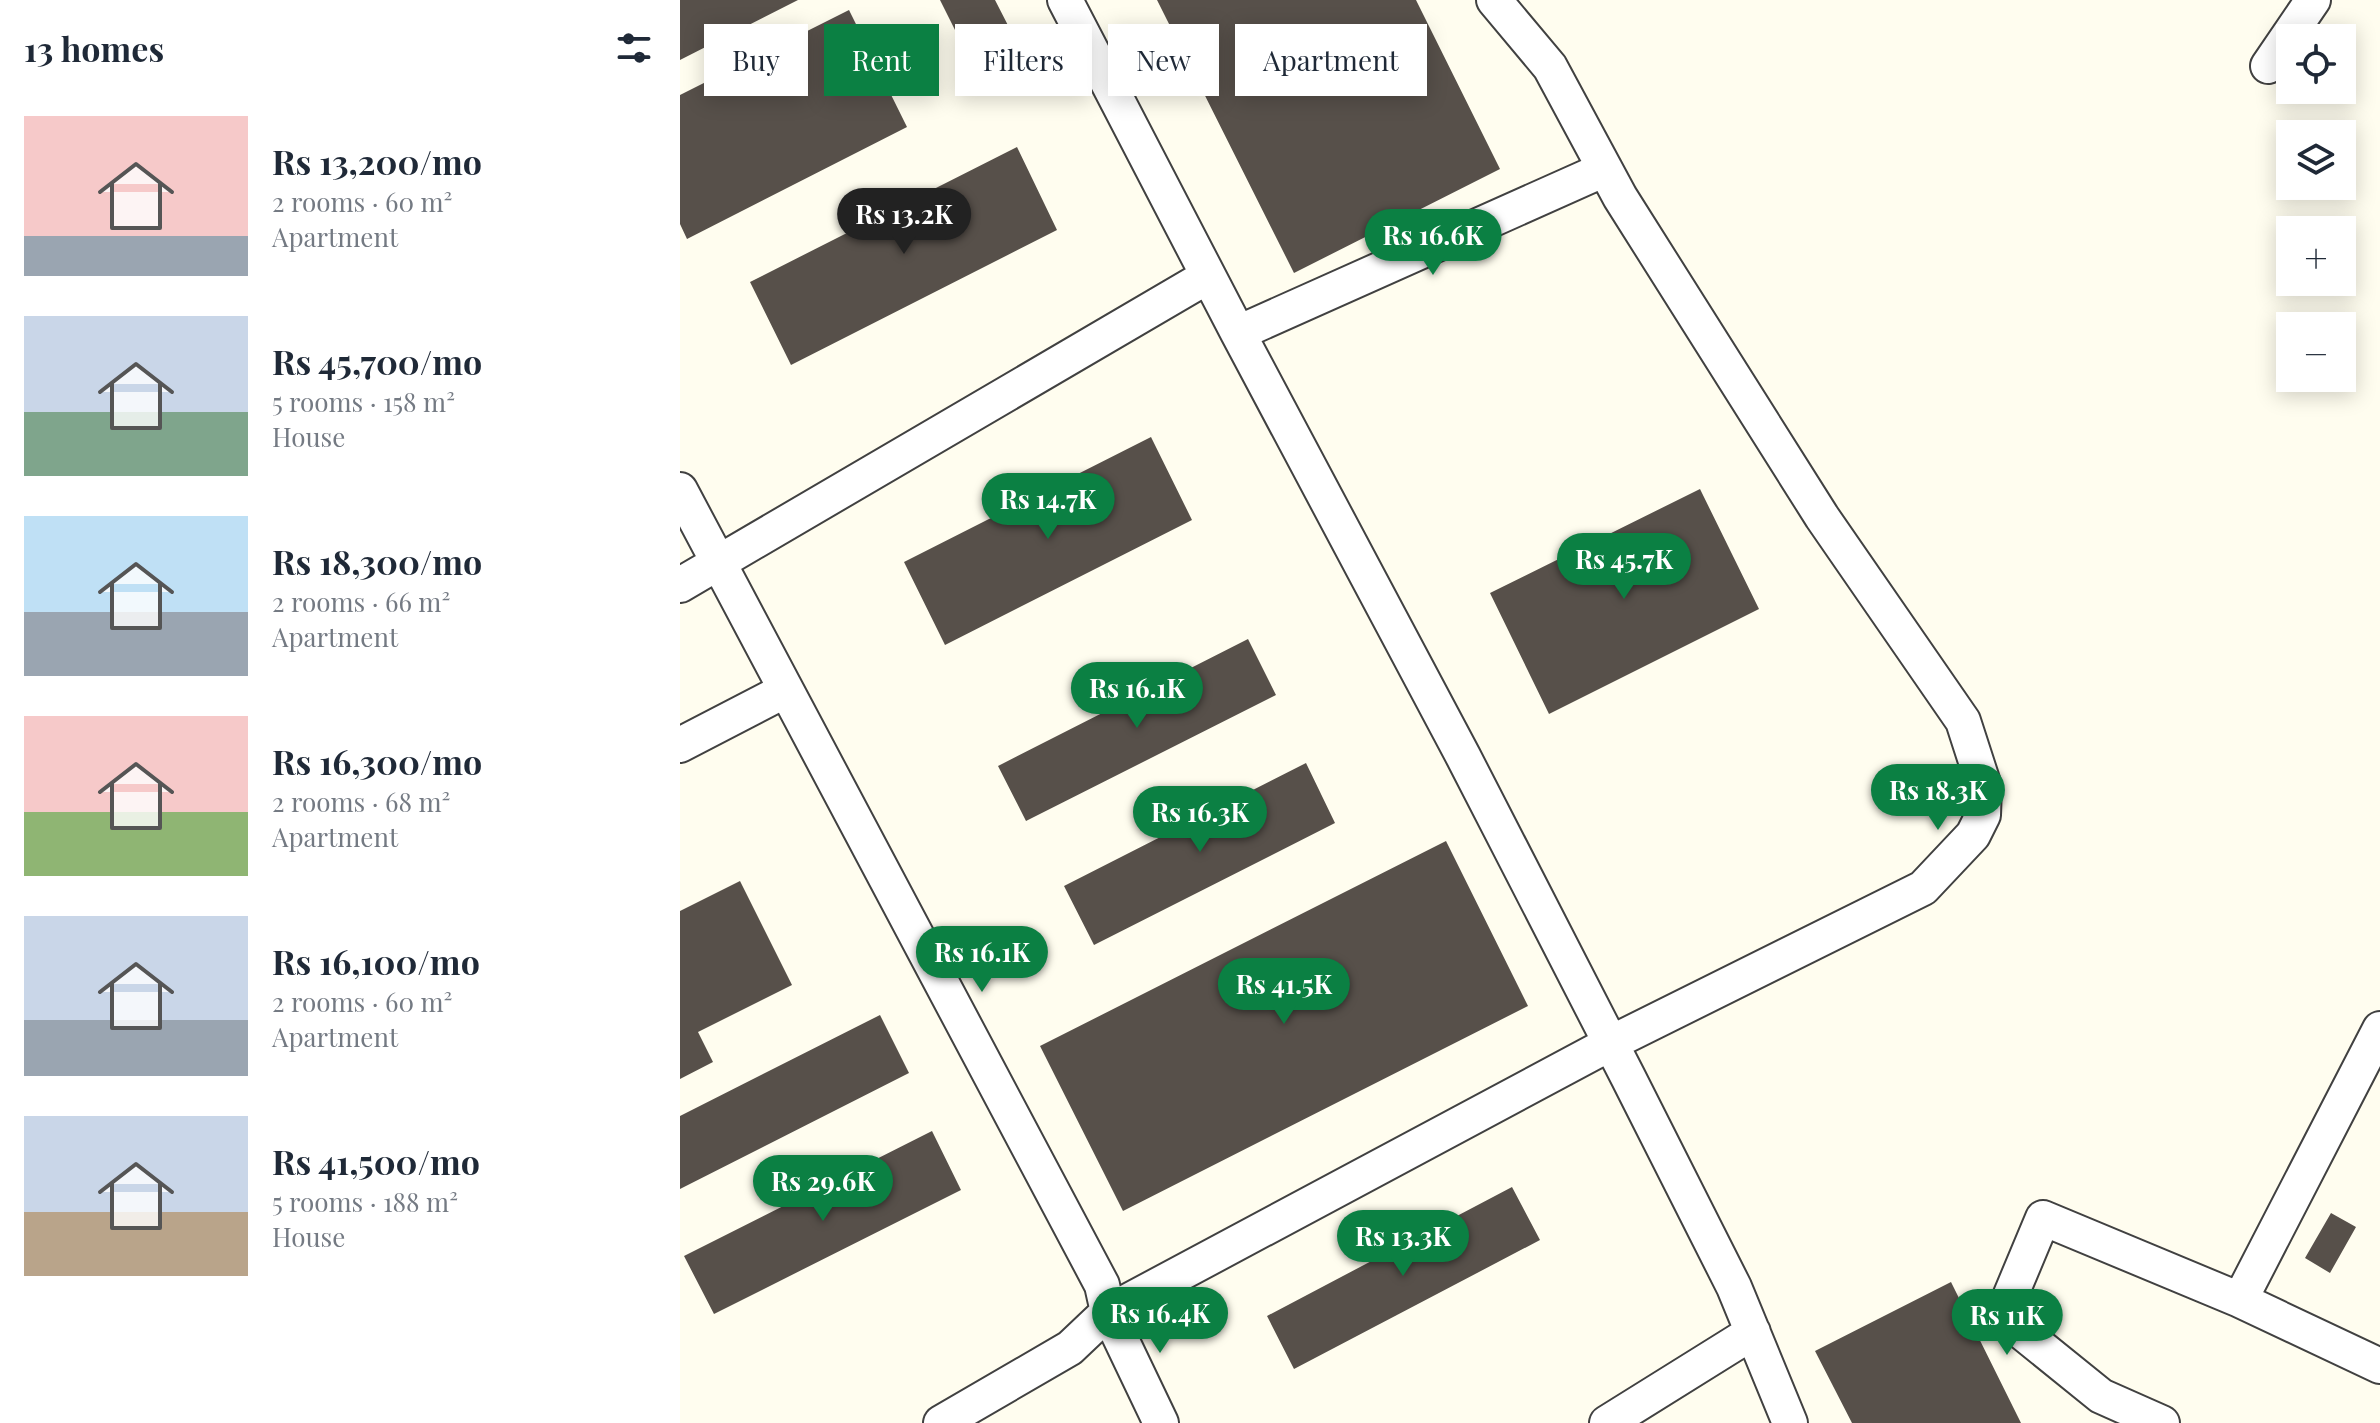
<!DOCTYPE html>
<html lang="en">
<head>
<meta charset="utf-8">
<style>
  body { margin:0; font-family:"Playfair Display",serif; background:#f6f6f7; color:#1f2937; height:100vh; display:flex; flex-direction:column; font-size:30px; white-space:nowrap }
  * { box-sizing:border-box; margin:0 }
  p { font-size:26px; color:#747a83 }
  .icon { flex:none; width:44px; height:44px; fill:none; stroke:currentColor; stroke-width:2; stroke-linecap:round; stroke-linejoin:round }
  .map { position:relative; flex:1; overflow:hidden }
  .panel { display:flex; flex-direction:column; background:#fff; width:680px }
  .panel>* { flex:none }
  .guide { position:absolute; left:24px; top:24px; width:760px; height:72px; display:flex; gap:16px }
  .buttons { position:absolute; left:1596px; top:24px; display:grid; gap:16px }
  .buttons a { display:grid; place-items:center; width:80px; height:80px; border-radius:0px; background:#fff; box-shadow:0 4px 20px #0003; font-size:40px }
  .price { position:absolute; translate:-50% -68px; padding:0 18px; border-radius:28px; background:#0b8043; color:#fff; font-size:26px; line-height:52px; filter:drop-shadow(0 2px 4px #0008) }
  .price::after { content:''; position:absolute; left:50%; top:48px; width:24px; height:18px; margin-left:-12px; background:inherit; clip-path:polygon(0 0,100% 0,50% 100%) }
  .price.on { background:#222; color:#fff }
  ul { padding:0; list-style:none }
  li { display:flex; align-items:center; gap:24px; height:200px; padding:0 24px }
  li span { display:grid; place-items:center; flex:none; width:224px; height:160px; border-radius:0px; color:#555 }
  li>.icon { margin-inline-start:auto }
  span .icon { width:96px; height:96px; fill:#fffc; stroke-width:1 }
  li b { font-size:34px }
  h2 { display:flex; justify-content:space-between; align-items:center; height:96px; padding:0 24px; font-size:34px }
  .chip { padding:0 28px; border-radius:0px; background:#fff; box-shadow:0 4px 20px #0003; font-size:28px; line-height:72px }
  .chip.on { background:#0b8043; color:#fff }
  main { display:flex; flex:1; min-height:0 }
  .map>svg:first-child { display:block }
  .building { fill:#57504a }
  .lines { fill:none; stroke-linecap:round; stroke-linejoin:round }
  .street-casing { stroke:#414141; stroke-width:38 }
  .street { stroke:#fff; stroke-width:34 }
</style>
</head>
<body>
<main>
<section class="panel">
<h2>13 homes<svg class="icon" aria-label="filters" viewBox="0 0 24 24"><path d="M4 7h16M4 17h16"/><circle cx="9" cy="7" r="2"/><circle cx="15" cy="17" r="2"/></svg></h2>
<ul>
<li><span style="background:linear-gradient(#f6c9c9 75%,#9aa5b1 0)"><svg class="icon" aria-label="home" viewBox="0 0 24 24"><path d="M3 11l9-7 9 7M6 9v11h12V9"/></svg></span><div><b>Rs 13,200/mo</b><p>2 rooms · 60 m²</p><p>Apartment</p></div></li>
<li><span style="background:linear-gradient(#c9d6e8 60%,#7fa58c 0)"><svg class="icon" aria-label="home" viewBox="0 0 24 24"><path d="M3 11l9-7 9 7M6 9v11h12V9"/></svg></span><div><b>Rs 45,700/mo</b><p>5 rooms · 158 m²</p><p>House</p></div></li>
<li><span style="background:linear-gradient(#bfe0f5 60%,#9aa5b1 0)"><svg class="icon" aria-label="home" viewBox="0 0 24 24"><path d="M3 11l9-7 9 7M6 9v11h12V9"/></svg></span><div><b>Rs 18,300/mo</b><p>2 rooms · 66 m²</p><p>Apartment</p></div></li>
<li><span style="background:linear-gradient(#f6c9c9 60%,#8fb573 0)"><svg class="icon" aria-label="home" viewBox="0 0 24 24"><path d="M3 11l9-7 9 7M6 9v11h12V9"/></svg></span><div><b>Rs 16,300/mo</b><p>2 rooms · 68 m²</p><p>Apartment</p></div></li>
<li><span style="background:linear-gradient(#c9d6e8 65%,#9aa5b1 0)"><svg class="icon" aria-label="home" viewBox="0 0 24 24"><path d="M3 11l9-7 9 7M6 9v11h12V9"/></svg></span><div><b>Rs 16,100/mo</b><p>2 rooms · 60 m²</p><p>Apartment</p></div></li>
<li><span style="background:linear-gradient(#c9d6e8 60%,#b9a48a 0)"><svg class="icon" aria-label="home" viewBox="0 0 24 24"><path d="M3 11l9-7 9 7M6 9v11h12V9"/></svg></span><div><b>Rs 41,500/mo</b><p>5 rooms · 188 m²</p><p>House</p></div></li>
</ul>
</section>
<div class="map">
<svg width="1700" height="1423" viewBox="0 0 1700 1423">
  <rect width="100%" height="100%" fill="#fffdef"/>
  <path class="building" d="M 0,0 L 118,0 L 0,60 Z
    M 260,0 L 315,0 L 335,39 L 291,62 Z
    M 477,0 L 736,0 L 820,169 L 614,273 Z
    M 169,10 L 227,127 L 7,239 L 0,224 L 0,95 Z
    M 337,147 L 377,230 L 111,365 L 70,282 Z
    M 471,437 L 512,520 L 265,645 L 224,562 Z
    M 1020,489 L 1079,609 L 869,714 L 810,593 Z
    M 568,639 L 596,695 L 346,821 L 318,766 Z
    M 626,763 L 655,823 L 414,945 L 384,886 Z
    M 766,841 L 848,1006 L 443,1211 L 360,1046 Z
    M 60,881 L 112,985 L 18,1032 L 33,1062 L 0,1079 L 0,911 Z
    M 200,1015 L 229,1073 L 0,1189 L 0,1116 Z
    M 252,1131 L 281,1190 L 34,1314 L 4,1256 Z
    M 832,1187 L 860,1240 L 614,1369 L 587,1316 Z
    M 1651,1213 L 1676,1227 L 1650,1273 L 1625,1258 Z
    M 1271,1282 L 1341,1423 L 1172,1423 L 1135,1351 Z"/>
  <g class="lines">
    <defs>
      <path id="street" d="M 385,0 L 558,333 L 783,756 L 948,1077 L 1054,1287 L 1110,1423
        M 1588,66 L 1633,0
        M 558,333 L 925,169
        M 0,490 L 422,1285 L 428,1312 L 390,1348 L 261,1423
        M 0,585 L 528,276
        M 0,745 L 106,690
        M 1560,1300 L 1700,1029
        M 481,1423 L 428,1312 L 931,1043 L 1243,888 L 1293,835 L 1303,815 L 1304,786 L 1283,721 L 1142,517 L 940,197 L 870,67 L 814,0
        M 927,1423 L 1073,1332
        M 1482,1423 L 1421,1396 L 1322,1316 L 1363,1218 L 1560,1300 L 1700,1366"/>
    </defs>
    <use href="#street" class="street-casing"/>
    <use href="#street" class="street"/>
  </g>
</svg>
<div class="buttons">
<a><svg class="icon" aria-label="locate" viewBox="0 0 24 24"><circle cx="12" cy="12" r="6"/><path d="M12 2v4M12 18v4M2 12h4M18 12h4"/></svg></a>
<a><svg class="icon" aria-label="layers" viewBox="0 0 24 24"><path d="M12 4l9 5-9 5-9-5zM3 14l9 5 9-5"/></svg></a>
<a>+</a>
<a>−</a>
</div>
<b class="price on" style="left:224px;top:256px">Rs 13.2K</b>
<b class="price" style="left:753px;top:277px">Rs 16.6K</b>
<b class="price" style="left:368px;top:541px">Rs 14.7K</b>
<b class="price" style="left:944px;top:601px">Rs 45.7K</b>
<b class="price" style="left:457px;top:730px">Rs 16.1K</b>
<b class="price" style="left:1258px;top:832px">Rs 18.3K</b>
<b class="price" style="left:520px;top:854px">Rs 16.3K</b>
<b class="price" style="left:302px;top:994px">Rs 16.1K</b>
<b class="price" style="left:604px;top:1026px">Rs 41.5K</b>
<b class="price" style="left:143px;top:1223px">Rs 29.6K</b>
<b class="price" style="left:723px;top:1278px">Rs 13.3K</b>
<b class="price" style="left:480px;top:1355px">Rs 16.4K</b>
<b class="price" style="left:1327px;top:1357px">Rs 11K</b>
<div class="guide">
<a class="chip">Buy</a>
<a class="chip on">Rent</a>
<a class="chip">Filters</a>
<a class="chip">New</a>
<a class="chip">Apartment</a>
</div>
</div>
</main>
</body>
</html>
